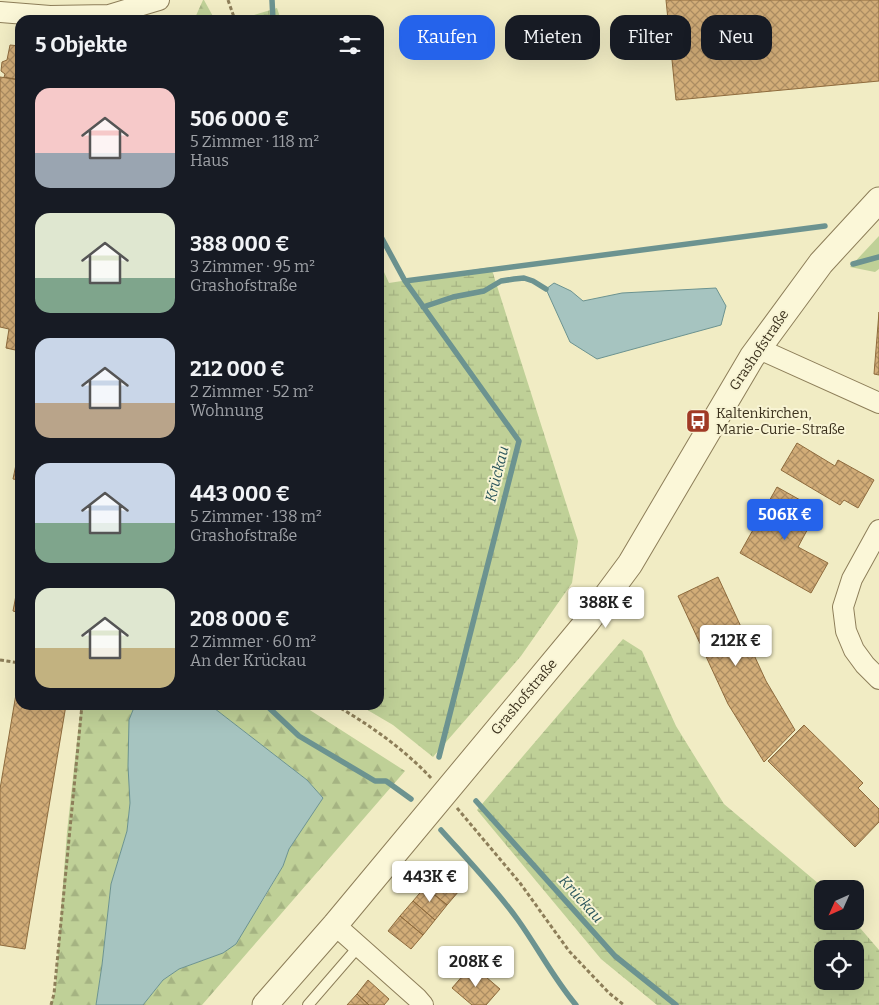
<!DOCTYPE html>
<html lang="de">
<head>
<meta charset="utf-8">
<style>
  body { margin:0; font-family:Bitter,serif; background:#20242c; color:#f1f3f6; height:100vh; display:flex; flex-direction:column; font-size:19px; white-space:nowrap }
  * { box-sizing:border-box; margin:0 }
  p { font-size:16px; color:#9ea1a6 }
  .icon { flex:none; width:28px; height:28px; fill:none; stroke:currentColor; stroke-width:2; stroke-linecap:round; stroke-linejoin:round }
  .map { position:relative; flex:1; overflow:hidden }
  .drawer { position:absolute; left:15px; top:15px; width:369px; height:695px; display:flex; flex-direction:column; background:#171b24; border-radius:15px; box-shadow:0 5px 20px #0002 }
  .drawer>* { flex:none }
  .banner { position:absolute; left:399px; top:15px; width:405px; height:45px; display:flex; gap:10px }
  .needle { width:32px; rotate:225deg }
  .tools { position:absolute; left:814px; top:880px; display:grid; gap:10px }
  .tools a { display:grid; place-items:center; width:50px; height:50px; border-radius:10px; background:#171b24; box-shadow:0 5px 20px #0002; font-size:25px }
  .price { position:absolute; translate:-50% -42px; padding:0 11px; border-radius:5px; background:#fff; color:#222; font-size:16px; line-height:32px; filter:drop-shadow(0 1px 2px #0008) }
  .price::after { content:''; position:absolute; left:50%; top:30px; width:15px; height:11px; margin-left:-8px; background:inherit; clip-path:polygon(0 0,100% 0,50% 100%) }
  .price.active { background:#2563eb; color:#fff }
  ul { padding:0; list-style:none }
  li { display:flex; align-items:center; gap:15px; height:125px; padding:0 20px }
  li span { display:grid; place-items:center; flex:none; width:140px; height:100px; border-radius:15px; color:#555 }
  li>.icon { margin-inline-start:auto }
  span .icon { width:60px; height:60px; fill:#fffc; stroke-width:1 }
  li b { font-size:21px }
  h2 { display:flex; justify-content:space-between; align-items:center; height:60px; padding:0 20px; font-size:21px }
  .pill { padding:0 18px; border-radius:15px; background:#171b24; box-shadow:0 5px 20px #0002; font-size:18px; line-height:45px }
  .pill.active { background:#2563eb; color:#fff }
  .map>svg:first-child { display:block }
  .green { fill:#bfd097 }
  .forest { fill:url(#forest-firs) }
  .wetland { fill:url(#wetland-marsh); fill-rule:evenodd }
  .water { fill:#a6c4c0; stroke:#6c9390 }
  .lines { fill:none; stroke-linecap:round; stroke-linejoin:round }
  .stream { stroke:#6c9390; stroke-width:5.5 }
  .building { fill:url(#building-cross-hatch); stroke:#8e6b3d }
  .service-casing { stroke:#8d7e59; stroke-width:12 }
  .minor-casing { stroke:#8d7e59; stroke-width:22 }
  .tertiary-casing { stroke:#8d7e59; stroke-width:27 }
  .path { stroke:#8d7e59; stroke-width:3; stroke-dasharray:4 2.5; stroke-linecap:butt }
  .service { stroke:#fbf7d8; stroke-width:10 }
  .minor { stroke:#fbf7d8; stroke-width:20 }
  .tertiary { stroke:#fbf7d8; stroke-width:25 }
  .labels { text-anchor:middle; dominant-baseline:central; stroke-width:4; stroke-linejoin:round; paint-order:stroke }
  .street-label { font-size:14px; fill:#3c321e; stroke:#f8f4d4 }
  .poi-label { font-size:14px; fill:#3c321e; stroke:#f8f4d4; text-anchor:start }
  .water-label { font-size:15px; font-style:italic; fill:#2c575d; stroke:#f8f4d4 }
</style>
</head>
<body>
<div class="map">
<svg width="879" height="1005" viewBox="0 0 879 1005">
  <defs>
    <pattern id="forest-firs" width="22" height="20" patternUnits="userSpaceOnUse" patternTransform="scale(1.25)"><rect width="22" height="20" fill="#bfd097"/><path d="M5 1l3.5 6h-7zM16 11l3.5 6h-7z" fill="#a5b382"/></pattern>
    <pattern id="wetland-marsh" width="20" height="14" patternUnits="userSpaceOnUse" patternTransform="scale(1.25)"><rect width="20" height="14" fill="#bfd097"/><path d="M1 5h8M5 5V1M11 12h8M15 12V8" fill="none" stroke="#a5b382"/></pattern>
    <pattern id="building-cross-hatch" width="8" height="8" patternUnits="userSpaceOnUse" patternTransform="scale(1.25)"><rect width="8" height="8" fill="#d2ad78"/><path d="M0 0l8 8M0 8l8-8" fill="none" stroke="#ac8d62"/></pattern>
  </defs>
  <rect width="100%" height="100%" fill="#f1ecc4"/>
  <path class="green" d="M 879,236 L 879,269 L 875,272 L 850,267 Z"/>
  <path class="forest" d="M 203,0 L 204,0 L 215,20 L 194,20 Z
    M 81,705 L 135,705 L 129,720 L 130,803 L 127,831 L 111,884 L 102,965 L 96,1005 L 51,1005 L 55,991 L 67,832 Z
    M 210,705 L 302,705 L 405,771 L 202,1005 L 143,1005 L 163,980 L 179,969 L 223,953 L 254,914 L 265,897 L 283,866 L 289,849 L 323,798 L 307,780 Z"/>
  <path class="wetland" d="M 277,8 L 281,20 L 255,20 L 254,15 Z
    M 379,261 L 389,283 L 491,267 L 578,541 L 572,583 L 521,656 L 433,757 L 393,725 L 359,705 L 379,705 Z
    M 623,639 L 642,651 L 676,726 L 724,804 L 825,889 L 822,889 L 822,921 L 854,921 L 879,950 L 879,1005 L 657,1005 L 601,959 L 477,810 ZM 822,949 L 855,949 L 855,981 L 822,981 Z"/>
  <path class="water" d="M 554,283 L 571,291 L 583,301 L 622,293 L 716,288 L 726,306 L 721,325 L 597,359 L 570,342 L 546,289 Z
    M 135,705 L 210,705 L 307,780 L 323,798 L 289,849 L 283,866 L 236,944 L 223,953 L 179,969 L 163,980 L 143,1005 L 96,1005 L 102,965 L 111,884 L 127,831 L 130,803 L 128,766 L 129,720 Z"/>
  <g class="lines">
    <path class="stream" d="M 272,0 L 273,20
      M 379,233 L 405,281 L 519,441 L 439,757
      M 853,264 L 879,257
      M 405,281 L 825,226
      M 423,307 L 453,297 L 484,291 L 501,281 L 514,279 L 524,278 L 533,281 L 546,289
      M 266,705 L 299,736 L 375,781 L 386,781 L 411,799
      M 476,801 L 615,956 L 676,1005
      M 441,830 C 467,859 495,888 518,920 C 538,948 554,979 576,1005"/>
  </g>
  <path class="building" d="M 666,0 L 879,0 L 879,81 L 676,100 Z
    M 10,45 L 20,46 L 20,80 L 4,77 L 5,74 L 1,71 L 2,62 L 7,60 Z
    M 0,77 L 20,80 L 20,351 L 6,348 L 9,329 L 0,327 Z
    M 879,312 L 879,375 L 874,374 Z
    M 797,443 L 835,466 L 838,460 L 874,480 L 858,508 L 844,500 L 840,505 L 781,470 Z
    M 20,445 L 20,480 L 13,479 Z
    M 777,487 L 818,510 L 798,547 L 828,563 L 811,593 L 740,553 Z
    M 20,574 L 20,613 L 13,611 Z
    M 718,577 L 766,681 L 795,730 L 764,762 L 728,704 L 678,596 Z
    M 17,688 L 20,688 L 20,705 L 66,705 L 25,949 L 0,945 L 0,789 Z
    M 804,725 L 863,783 L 858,788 L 879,809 L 879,822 L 855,847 L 768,761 Z
    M 437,872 L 459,891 L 447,905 L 425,887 Z
    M 425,887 L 447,905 L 435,920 L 413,901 Z
    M 413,901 L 435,920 L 423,935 L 400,916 Z
    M 400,916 L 423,935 L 411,949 L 388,931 Z
    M 472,965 L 500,989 L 486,1005 L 472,1005 L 452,988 Z
    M 368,980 L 389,999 L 384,1005 L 369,1005 L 357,994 Z
    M 357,994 L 369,1005 L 347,1005 Z"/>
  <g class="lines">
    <defs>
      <path id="service" d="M 308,1005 L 359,946"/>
      <path id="minor" d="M 0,12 L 50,16 L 109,15 L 159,0
        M 757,348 L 879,403
        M 879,530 L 852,579 L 843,607 L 846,631 L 854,650 L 865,665 L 879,679
        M 335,925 L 417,998 L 423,1005"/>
      <path id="tertiary" d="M 265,1005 L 335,925 L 587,622 L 630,564 L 752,357 L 821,263 L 879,200"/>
    </defs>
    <use href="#service" class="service-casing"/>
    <use href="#minor" class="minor-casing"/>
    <use href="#tertiary" class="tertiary-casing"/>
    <path class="path" d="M 228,0 L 235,20
      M 0,660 L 20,663
      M 335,705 C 370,725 404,749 432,779
      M 457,808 L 520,883 L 569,951 L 609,993 L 624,1005
      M 51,1005 L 54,994 L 82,705"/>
    <use href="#service" class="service"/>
    <use href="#minor" class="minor"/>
    <use href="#tertiary" class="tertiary"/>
  </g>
  <defs>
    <symbol id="bus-square" viewBox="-11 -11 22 22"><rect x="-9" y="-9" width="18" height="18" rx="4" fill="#a03a25" stroke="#f8f4d4"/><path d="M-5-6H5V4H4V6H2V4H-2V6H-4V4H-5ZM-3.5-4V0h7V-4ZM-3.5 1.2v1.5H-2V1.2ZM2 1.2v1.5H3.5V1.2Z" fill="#fff"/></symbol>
  </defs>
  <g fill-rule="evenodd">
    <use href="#bus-square" x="684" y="407" width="28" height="28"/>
  </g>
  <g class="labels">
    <g class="street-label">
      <text transform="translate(759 350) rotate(-56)">Grashofstraße</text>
      <text transform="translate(524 697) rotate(-50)">Grashofstraße</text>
    </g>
    <g class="poi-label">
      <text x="716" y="413">Kaltenkirchen,<tspan x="716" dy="16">Marie-Curie-Straße</tspan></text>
    </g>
    <g class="water-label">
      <text transform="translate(497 474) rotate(-76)">Krückau</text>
      <text transform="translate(581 899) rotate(48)">Krückau</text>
    </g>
  </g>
</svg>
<div class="tools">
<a><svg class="needle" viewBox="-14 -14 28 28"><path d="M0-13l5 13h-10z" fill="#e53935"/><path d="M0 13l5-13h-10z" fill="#9ea1a6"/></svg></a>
<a><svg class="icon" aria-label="locate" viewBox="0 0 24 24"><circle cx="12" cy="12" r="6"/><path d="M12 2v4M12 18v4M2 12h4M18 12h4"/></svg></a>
</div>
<b class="price active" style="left:785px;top:541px">506K €</b>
<b class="price" style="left:606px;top:629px">388K €</b>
<b class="price" style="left:736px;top:667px">212K €</b>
<b class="price" style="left:430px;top:903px">443K €</b>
<b class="price" style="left:476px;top:988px">208K €</b>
<div class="banner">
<a class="pill active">Kaufen</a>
<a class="pill">Mieten</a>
<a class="pill">Filter</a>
<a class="pill">Neu</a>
</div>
<section class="drawer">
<h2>5 Objekte<svg class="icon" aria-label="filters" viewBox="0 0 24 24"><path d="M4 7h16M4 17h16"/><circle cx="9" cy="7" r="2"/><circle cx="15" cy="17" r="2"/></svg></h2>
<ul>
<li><span style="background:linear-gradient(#f6c9c9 65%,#9aa5b1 0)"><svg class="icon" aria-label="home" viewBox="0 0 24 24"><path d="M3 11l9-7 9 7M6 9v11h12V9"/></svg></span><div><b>506 000 €</b><p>5 Zimmer · 118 m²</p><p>Haus</p></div></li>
<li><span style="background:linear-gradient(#dfe7d0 65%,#7fa58c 0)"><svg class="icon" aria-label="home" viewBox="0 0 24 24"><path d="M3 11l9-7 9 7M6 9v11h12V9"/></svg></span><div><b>388 000 €</b><p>3 Zimmer · 95 m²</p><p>Grashofstraße</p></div></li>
<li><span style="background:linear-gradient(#c9d6e8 65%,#b9a48a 0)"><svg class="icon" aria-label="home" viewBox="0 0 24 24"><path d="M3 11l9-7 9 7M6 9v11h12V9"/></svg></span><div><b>212 000 €</b><p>2 Zimmer · 52 m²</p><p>Wohnung</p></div></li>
<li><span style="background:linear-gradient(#c9d6e8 60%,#7fa58c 0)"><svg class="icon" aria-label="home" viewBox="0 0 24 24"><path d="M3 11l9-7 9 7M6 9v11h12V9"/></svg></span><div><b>443 000 €</b><p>5 Zimmer · 138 m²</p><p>Grashofstraße</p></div></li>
<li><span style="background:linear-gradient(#dfe7d0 60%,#c2b280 0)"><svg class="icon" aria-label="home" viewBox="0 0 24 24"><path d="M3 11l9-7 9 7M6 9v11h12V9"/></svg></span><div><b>208 000 €</b><p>2 Zimmer · 60 m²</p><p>An der Krückau</p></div></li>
</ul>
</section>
</div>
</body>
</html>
